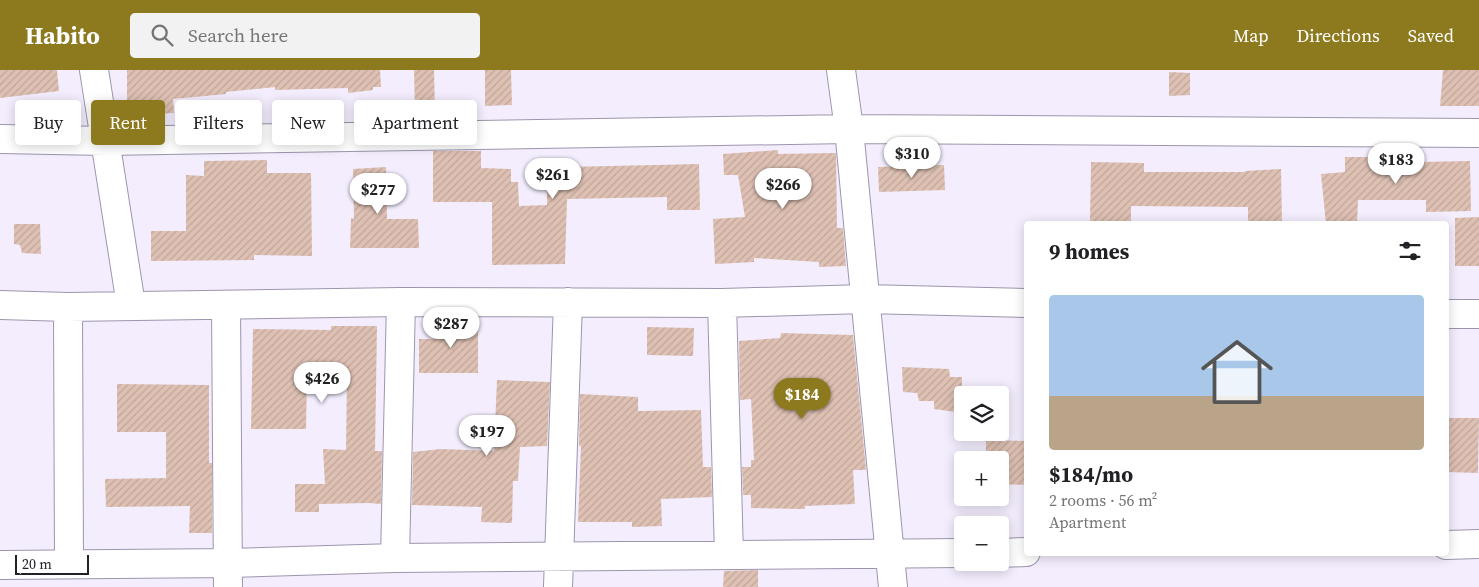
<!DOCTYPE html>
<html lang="en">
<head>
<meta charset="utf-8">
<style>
  body { margin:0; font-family:"Source Serif 4",serif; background:#f2f2f2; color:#202124; height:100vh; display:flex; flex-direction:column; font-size:19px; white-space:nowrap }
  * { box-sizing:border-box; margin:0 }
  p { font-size:16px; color:#757577 }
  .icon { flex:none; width:28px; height:28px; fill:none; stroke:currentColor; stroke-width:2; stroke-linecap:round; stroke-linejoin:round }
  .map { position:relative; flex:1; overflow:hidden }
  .side { position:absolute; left:1024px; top:151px; width:425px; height:335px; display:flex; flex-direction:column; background:#fff; border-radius:5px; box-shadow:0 2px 12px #0003 }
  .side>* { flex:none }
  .top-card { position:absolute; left:15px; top:30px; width:475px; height:45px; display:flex; gap:10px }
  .tools { position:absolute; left:954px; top:316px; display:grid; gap:10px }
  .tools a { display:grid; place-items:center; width:55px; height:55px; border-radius:5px; background:#fff; box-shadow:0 2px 12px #0003; font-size:25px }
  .scale { position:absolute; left:15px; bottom:12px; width:74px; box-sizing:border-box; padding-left:5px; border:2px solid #23202a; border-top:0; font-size:14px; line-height:18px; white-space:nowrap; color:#23202a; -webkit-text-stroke:4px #fefefe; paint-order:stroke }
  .price { position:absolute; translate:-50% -42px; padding:0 11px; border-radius:18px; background:#fff; color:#222; font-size:16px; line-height:32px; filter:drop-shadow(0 1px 2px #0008) }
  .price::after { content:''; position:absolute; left:50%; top:30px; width:15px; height:11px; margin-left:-8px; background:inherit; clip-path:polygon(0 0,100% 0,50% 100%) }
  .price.on { background:#8d791e; color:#fff }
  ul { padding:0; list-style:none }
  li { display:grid; align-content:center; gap:10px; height:265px; padding:0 25px }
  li+li { border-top:1px solid #e0e0e0 }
  li span { display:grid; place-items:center; height:155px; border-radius:5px; color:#555 }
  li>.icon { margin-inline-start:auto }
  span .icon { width:90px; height:90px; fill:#fffc; stroke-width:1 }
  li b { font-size:21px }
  h2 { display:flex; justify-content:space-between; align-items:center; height:60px; padding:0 25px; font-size:21px }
  .chip { padding:0 18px; border-radius:5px; background:#fff; box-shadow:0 2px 12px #0003; font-size:18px; line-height:45px }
  .chip.on { background:#8d791e; color:#fff }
  header { display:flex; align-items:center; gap:30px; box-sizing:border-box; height:70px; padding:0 25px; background:#8d791e; color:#fff }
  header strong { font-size:24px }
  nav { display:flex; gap:28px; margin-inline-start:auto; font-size:18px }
  .search { width:350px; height:45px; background:#f2f2f2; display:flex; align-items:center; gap:12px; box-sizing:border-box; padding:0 18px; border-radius:5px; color:#757577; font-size:19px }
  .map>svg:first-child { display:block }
  .building { fill:url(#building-hatch) }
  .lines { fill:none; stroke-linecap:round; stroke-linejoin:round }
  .minor-casing { stroke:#9d95ae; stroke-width:30 }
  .minor { stroke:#fff; stroke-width:28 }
</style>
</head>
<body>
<header>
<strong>Habito</strong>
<div class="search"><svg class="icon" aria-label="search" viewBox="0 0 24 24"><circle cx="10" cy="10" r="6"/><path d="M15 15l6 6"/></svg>Search here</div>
<nav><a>Map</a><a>Directions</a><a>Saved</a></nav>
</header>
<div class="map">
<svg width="1479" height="517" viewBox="0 0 1479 517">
  <defs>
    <pattern id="building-hatch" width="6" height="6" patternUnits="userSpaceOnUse" patternTransform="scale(1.25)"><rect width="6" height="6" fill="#dfc1b4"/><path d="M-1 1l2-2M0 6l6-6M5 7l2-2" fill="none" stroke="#bfa69b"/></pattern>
  </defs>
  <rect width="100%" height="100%" fill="#f3edfe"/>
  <path class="building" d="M 0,0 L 57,0 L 59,21 L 0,28 Z
    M 127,0 L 380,0 L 381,17 L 373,17 L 373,20 L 348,23 L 348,18 L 275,20 L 275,17 L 226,22 L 226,24 L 173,29 L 174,43 L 127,45 Z
    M 414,0 L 434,0 L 435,40 L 415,41 Z
    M 485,0 L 511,0 L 512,35 L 485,36 Z
    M 1443,0 L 1479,0 L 1479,36 L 1440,36 Z
    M 1169,2 L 1190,3 L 1190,25 L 1169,26 Z
    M 778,80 L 778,84 L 836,83 L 837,158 L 843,158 L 846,196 L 819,197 L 819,192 L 754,188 L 754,192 L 715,194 L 713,149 L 745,147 L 738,105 L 724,105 L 723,84 Z
    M 433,81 L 481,81 L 481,98 L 511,99 L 511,112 L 518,112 L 519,136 L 547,135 L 547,112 L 566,112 L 566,97 L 699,94 L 700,140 L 667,140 L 667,127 L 567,129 L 565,194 L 492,195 L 492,132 L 433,132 Z
    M 1375,84 L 1420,84 L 1420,92 L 1470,91 L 1471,141 L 1426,142 L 1426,130 L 1358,130 L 1357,154 L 1326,154 L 1321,104 L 1345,102 L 1345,87 L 1375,87 Z
    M 267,90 L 267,103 L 311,103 L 312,186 L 254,185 L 254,190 L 151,191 L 151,161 L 186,161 L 186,105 L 204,106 L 204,91 Z
    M 1091,92 L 1144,93 L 1144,102 L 1245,102 L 1245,101 L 1281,99 L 1282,154 L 1248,154 L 1248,137 L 1131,136 L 1131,154 L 1090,154 Z
    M 944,95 L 945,120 L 879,122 L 878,97 Z
    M 386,97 L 387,149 L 418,149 L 419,178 L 350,178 L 351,148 L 354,149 L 353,99 Z
    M 1479,147 L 1479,196 L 1455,196 L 1455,148 Z
    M 14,154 L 40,154 L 41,184 L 22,183 L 20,175 L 14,174 Z
    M 437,252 L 478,252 L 478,303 L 419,303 L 419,269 L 437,269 Z
    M 331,256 L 377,256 L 375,381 L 382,381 L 381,434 L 369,433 L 319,434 L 319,442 L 295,442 L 295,414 L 325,414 L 323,379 L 346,380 L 347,305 L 307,305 L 306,359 L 251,359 L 253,259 L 331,260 Z
    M 647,257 L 694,258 L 693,286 L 647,285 Z
    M 781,263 L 853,265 L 866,400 L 853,400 L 855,434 L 805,436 L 805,439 L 751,438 L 751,425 L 743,425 L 742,397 L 751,397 L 751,390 L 754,390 L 751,329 L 740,330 L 739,271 L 780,268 Z
    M 902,297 L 949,299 L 950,307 L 962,307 L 962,343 L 934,339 L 934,331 L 919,331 L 917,323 L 903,322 Z
    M 497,310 L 550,312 L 547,376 L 520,377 L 518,411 L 513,411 L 512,453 L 481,452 L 482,437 L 412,435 L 413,382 L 441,379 L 494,381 Z
    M 117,314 L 209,315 L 209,393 L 212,393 L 212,463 L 189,463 L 190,436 L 106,437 L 105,409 L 166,408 L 166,362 L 117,362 Z
    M 580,324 L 638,327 L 638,341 L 701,340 L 703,397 L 711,397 L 712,427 L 661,429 L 662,456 L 632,457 L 632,452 L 578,452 L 581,376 L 579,376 Z
    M 1446,348 L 1479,348 L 1478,403 L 1446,402 Z
    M 986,370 L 1026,371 L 1026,415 L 1000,414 L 1000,390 L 986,390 Z
    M 758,500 L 758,517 L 723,517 L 724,501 Z"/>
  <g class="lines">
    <defs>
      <path id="minor" d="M 94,0 L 131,235
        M 841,0 L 849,59 L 893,517
        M 0,69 L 104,71 L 849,59 L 1479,63
        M 722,233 L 729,485
        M 0,235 L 68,237 L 401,232 L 722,233 L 865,229 L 1026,233
        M 226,235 L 228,517
        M 68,237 L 69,494
        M 1446,244 L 1479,244
        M 1446,475 L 1479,474
        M 1000,483 L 1026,482
        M 395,488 L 401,232
        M 0,495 L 229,493 L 395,488 L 962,483
        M 558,517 L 568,232"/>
    </defs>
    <use href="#minor" class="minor-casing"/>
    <use href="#minor" class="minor"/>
  </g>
</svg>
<div class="tools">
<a><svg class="icon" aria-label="layers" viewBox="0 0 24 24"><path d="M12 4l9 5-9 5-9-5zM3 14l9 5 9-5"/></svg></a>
<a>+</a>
<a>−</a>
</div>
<div class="scale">20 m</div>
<b class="price" style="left:912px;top:109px">$310</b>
<b class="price" style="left:1396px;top:115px">$183</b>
<b class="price" style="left:553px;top:130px">$261</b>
<b class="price" style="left:783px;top:140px">$266</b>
<b class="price" style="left:378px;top:145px">$277</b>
<b class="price" style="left:451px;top:279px">$287</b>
<b class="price" style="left:322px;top:334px">$426</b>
<b class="price on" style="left:802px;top:350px">$184</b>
<b class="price" style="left:487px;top:387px">$197</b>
<div class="top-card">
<a class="chip">Buy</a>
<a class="chip on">Rent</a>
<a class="chip">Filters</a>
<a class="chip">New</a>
<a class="chip">Apartment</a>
</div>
<section class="side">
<h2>9 homes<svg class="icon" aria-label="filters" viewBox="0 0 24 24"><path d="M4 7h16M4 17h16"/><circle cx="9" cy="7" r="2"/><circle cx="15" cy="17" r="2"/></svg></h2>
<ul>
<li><span style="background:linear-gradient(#a9c7e8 65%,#b9a48a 0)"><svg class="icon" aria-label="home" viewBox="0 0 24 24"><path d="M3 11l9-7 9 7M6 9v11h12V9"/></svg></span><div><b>$184/mo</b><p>2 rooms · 56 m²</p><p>Apartment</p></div></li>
</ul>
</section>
</div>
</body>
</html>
